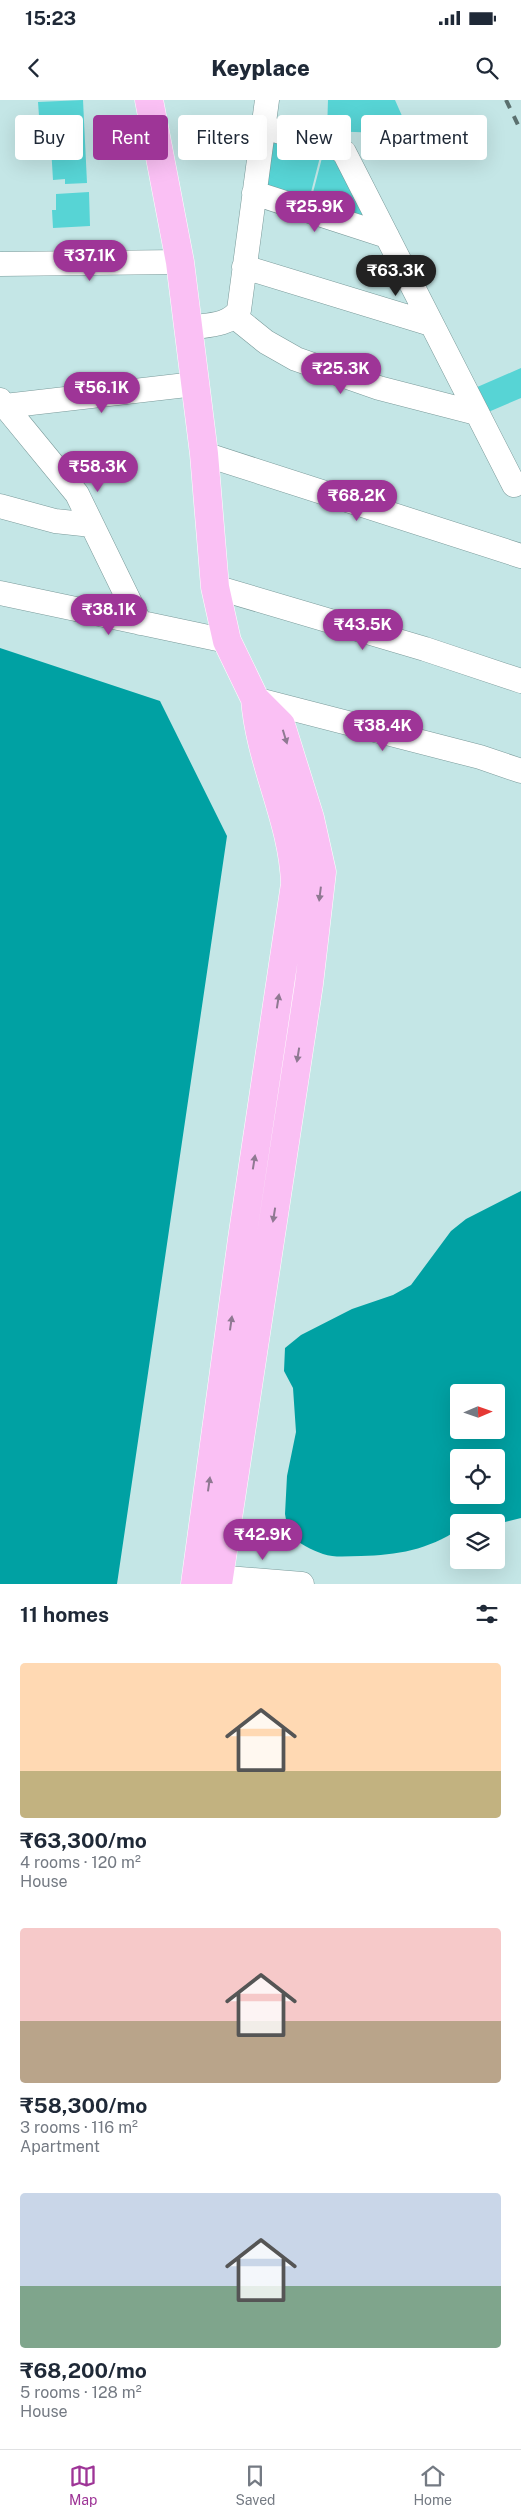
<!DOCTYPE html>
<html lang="en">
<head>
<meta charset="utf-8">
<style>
  body { margin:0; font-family:"Public Sans",sans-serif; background:#f2f2f3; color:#1f2937; height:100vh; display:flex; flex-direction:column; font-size:19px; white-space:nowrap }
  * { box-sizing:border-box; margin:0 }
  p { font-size:16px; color:#747a83 }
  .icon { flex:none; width:28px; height:28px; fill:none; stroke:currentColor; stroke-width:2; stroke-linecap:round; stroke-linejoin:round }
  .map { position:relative; height:1484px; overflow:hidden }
  .sheet { display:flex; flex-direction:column; background:#fff; flex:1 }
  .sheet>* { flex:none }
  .banner { position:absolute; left:15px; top:15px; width:491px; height:45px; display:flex; gap:10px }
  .needle { width:32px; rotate:88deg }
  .tools { position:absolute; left:450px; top:1284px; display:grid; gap:10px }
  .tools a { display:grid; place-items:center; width:55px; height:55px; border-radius:5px; background:#fff; box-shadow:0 5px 20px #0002; font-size:25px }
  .price { position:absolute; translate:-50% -42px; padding:0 11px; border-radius:18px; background:#9e3597; color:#fff; font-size:16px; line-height:32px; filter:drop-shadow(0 1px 2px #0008) }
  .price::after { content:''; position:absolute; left:50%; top:30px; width:15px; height:11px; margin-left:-8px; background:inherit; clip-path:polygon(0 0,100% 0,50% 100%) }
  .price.selected { background:#222; color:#fff }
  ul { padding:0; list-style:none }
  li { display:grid; align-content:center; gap:10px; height:265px; padding:0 20px }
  li span { display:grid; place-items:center; height:155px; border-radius:5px; color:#555 }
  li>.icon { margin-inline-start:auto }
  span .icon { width:90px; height:90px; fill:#fffc; stroke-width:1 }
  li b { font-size:21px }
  h2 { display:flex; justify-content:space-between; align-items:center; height:60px; padding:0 20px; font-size:21px }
  .tag { padding:0 18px; border-radius:5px; background:#fff; box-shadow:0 5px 20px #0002; font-size:18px; line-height:45px }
  .tag.selected { background:#9e3597; color:#fff }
  .status { display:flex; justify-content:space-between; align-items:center; height:35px; padding:0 25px; background:#fff; direction:ltr }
  .status svg { height:14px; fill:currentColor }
  header { display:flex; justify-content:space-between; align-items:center; height:65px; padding:0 20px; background:#fff; font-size:22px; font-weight:800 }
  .dock { display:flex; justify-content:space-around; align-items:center; height:70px; border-top:1px solid #e0e1e3; background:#fff; font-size:14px; color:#747a83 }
  .dock a { display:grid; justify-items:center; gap:2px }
  .dock .selected { color:#9e3597 }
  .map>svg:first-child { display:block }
  .water { fill:#00a1a3; fill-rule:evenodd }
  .building { fill:#57d4d5 }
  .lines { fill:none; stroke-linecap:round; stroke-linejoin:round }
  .minor-casing { stroke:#7a9a9a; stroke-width:25 }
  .major-casing { stroke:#fff; stroke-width:29 }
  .minor { stroke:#fff; stroke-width:24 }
  .major { stroke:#fac0f4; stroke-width:28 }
  .rail { stroke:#5b706f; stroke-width:4; stroke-dasharray:9 9; stroke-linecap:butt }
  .oneway { fill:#8f7992 }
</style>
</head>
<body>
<div class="status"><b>15:23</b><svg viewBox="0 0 49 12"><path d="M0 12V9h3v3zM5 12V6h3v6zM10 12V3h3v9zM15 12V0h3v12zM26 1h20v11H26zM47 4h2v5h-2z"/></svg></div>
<header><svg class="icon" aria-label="back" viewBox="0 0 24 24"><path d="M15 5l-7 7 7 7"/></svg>Keyplace<svg class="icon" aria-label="search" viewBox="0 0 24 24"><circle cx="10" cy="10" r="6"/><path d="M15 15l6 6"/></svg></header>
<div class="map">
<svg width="521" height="1484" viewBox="0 0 521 1484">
  <rect width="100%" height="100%" fill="#c4e6e6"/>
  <path class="water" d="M 0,548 L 160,601 L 227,736 L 117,1484 L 0,1484 Z
    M 521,1091 L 521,1418 L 505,1422 L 459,1422 L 459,1429 C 428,1450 397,1455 361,1456 C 348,1456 335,1458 323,1454 C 311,1450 300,1443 289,1436 L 285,1414 L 287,1376 L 296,1332 L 293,1288 L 284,1271 L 285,1248 L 301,1235 L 352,1209 L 393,1195 L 411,1185 L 451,1131 L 466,1119 ZM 459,1292 L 496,1292 L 496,1330 L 459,1330 ZM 459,1358 L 496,1358 L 496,1395 L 459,1395 Z"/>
  <path class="building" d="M 83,0 L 87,83 L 65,84 L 65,79 L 53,80 L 50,30 L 40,30 L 38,2 Z
    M 328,0 L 395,0 L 410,34 L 327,31 Z
    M 271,40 L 321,53 L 308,104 L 258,92 Z
    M 323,54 L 347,60 L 369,123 L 309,108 Z
    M 89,92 L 90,126 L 53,128 L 52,110 L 56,110 L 56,94 Z
    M 521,268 L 521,298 L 486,313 L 475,288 Z"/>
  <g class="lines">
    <defs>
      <path id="minor" d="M 263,27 L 337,48 L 344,52 L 514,385
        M 254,93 L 387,136
        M 0,164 L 180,162
        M 244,167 L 431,224
        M 235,217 L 266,242 L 296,259 L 379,288 L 476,313
        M 188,228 C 205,225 230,226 239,210 L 267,0
        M 0,300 L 77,394 L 140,523
        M 5,306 L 195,284
        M 204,354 L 521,456
        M 0,406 L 55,421 L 92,425
        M 215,487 L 425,549 L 521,581
        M 0,493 L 227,541
        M 255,599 L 480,657 L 521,671
        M 202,1476 L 302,1484"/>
      <path id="major" d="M 149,0 L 180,162 L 204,354 L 215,487 L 227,541 L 255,599 L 281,625 L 310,718 L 322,772 L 309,884 L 218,1484
        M 195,1484 L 242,1139 L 295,784 C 293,720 260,664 255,599"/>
    </defs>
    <use href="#minor" class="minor-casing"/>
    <use href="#major" class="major-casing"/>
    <use href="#minor" class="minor"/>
    <use href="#major" class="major"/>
    <path class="rail" d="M 506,0 L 521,31"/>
  </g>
  <defs><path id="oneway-solid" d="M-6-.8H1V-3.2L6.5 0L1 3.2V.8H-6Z" transform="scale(1.25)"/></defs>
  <g class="oneway">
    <use href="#oneway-solid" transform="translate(285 637) rotate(73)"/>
    <use href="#oneway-solid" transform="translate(320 794) rotate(97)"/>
    <use href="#oneway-solid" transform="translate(278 901) rotate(-81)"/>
    <use href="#oneway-solid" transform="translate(298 955) rotate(99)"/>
    <use href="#oneway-solid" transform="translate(254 1062) rotate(-81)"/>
    <use href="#oneway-solid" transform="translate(274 1115) rotate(99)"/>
    <use href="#oneway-solid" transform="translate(231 1223) rotate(-82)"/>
    <use href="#oneway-solid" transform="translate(209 1384) rotate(-82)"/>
  </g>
</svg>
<div class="tools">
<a><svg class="needle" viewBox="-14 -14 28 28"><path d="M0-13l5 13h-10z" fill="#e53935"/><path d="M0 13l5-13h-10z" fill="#747a83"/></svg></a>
<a><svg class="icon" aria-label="locate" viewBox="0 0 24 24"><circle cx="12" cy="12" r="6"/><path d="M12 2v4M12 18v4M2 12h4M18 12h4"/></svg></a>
<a><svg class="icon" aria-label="layers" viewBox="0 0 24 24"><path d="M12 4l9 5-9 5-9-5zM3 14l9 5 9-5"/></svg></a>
</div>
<b class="price" style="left:315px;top:133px">₹25.9K</b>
<b class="price" style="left:90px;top:182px">₹37.1K</b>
<b class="price selected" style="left:396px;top:197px">₹63.3K</b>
<b class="price" style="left:341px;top:295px">₹25.3K</b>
<b class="price" style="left:102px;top:314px">₹56.1K</b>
<b class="price" style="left:98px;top:393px">₹58.3K</b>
<b class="price" style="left:357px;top:422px">₹68.2K</b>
<b class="price" style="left:109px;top:536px">₹38.1K</b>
<b class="price" style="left:363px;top:551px">₹43.5K</b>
<b class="price" style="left:383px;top:652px">₹38.4K</b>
<b class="price" style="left:263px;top:1461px">₹42.9K</b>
<div class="banner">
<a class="tag">Buy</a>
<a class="tag selected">Rent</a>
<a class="tag">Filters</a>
<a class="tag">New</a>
<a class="tag">Apartment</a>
</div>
</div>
<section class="sheet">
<h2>11 homes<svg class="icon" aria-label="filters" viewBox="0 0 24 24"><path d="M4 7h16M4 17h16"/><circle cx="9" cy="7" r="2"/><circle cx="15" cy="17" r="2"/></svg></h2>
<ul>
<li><span style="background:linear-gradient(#ffd9b3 70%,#c2b280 0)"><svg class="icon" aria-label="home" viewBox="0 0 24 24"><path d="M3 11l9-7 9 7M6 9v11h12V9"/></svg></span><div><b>₹63,300/mo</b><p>4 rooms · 120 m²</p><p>House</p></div></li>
<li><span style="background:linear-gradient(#f6c9c9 60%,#b9a48a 0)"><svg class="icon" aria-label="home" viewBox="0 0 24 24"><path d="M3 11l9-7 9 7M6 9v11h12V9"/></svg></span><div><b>₹58,300/mo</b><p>3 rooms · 116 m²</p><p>Apartment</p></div></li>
<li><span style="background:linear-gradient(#c9d6e8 60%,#7fa58c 0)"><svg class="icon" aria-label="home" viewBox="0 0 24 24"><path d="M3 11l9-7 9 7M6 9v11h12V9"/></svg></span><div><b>₹68,200/mo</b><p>5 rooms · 128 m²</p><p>House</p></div></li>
</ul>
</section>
<nav class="dock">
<a class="selected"><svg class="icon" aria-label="map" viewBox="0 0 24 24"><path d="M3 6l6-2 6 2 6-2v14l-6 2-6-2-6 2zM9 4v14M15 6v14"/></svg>Map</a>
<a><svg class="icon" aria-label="saved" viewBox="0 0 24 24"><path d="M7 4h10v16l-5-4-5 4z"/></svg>Saved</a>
<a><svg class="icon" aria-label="home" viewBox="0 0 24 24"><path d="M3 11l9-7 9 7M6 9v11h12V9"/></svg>Home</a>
</nav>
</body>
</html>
